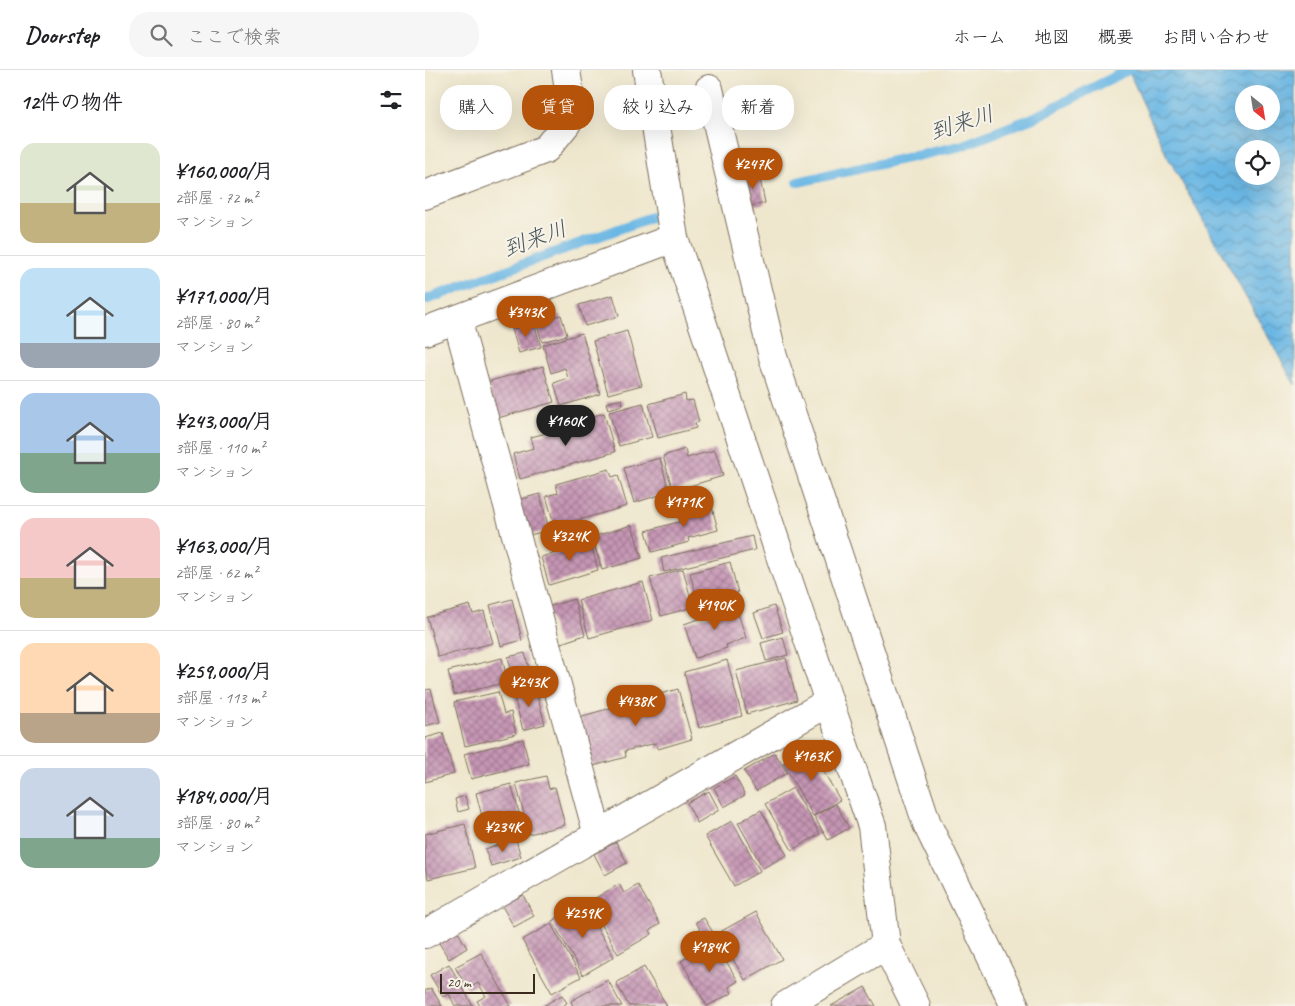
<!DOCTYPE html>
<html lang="ja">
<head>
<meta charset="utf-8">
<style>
  body { margin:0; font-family:Caveat,"Klee One",sans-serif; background:#f6f6f6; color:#202124; height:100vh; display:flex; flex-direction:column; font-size:19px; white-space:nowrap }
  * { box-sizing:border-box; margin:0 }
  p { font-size:16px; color:#757577 }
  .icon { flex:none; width:28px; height:28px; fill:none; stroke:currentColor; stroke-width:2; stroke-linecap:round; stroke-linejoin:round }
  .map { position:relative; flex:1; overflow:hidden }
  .sheet { display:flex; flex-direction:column; background:#fff; width:425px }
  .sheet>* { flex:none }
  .top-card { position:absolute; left:15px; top:15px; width:475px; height:45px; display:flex; gap:10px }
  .needle { width:32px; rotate:150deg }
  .controls { position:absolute; left:810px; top:15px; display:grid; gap:10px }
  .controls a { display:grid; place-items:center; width:45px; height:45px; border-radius:50%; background:#fff; box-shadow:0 5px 20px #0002; font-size:25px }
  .scale { position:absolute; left:15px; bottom:12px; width:95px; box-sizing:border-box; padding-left:5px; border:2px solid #3b2a1e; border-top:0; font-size:14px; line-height:18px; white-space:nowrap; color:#3b2a1e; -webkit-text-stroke:4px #f7f3e8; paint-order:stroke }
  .price { position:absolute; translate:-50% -42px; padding:0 11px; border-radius:18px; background:#b45309; color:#fff; font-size:16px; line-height:32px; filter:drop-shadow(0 1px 2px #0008) }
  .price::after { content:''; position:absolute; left:50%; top:30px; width:15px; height:11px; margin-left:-8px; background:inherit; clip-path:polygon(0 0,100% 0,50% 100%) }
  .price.selected { background:#222; color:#fff }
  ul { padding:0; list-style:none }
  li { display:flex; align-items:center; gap:15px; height:125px; padding:0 20px }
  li+li { border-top:1px solid #e0e0e0 }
  li span { display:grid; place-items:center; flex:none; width:140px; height:100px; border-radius:15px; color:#555 }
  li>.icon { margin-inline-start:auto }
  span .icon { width:60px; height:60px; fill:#fffc; stroke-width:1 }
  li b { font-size:21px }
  h2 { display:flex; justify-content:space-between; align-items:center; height:60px; padding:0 20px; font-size:21px }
  .pill { padding:0 18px; border-radius:20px; background:#fff; box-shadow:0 5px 20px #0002; font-size:18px; line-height:45px }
  .pill.selected { background:#b45309; color:#fff }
  header { display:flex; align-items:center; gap:30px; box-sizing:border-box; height:70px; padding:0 25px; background:#fff; border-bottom:1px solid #e0e0e0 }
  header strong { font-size:24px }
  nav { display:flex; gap:28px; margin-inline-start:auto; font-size:18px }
  .search { width:350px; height:45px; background:#f6f6f6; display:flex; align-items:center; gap:12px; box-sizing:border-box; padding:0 18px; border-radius:20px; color:#757577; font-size:19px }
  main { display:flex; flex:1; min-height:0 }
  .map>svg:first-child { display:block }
  .water { fill:url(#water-waves); stroke:#527081; fill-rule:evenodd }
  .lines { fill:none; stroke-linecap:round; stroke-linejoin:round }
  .stream { stroke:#6ab7e4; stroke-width:10 }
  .building { fill:url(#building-cross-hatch) }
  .minor-casing { stroke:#7a6c5b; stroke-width:30 }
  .minor { stroke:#fff; stroke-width:28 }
  .labels { text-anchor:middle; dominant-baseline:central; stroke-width:4; stroke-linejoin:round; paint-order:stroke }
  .water-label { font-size:22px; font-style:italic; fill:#495459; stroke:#f7f3e8 }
</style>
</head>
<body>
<header>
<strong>Doorstep</strong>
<div class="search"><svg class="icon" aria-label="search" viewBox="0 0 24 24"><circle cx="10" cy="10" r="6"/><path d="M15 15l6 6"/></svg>ここで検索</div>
<nav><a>ホーム</a><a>地図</a><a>概要</a><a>お問い合わせ</a></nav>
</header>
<main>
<section class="sheet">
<h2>12件の物件<svg class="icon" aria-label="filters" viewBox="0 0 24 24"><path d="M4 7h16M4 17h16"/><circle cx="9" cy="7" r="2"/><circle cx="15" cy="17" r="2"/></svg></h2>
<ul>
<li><span style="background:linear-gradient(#dfe7d0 60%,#c2b280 0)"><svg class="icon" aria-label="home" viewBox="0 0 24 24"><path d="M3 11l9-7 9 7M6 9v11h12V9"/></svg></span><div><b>¥160,000/月</b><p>2部屋 · 72 m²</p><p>マンション</p></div></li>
<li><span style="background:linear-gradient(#bfe0f5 75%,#9aa5b1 0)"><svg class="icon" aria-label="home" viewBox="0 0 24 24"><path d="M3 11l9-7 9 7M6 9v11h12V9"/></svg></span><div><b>¥171,000/月</b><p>2部屋 · 80 m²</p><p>マンション</p></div></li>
<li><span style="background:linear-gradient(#a9c7e8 60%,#7fa58c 0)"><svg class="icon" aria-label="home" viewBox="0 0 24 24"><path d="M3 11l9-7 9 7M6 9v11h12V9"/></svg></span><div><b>¥243,000/月</b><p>3部屋 · 110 m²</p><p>マンション</p></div></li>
<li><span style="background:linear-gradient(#f6c9c9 60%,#c2b280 0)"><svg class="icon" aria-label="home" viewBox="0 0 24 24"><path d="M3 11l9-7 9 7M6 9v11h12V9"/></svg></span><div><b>¥163,000/月</b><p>2部屋 · 62 m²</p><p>マンション</p></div></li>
<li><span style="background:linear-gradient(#ffd9b3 70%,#b9a48a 0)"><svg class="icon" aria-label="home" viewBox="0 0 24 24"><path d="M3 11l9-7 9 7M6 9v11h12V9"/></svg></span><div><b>¥259,000/月</b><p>3部屋 · 113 m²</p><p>マンション</p></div></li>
<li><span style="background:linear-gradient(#c9d6e8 70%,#7fa58c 0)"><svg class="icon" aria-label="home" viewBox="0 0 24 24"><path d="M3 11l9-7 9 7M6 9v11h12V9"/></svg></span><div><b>¥184,000/月</b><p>3部屋 · 80 m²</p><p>マンション</p></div></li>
</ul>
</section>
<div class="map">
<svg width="870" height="936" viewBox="0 0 870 936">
  <defs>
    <pattern id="water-waves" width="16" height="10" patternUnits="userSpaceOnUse" patternTransform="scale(1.25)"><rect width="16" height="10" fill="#6ab7e4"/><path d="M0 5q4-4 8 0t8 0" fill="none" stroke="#5895b8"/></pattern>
    <pattern id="building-cross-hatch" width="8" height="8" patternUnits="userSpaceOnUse" patternTransform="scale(1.25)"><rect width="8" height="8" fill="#c696b5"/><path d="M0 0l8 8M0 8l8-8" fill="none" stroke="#a27b93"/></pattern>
  </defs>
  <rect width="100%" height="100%" fill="#f7f3e8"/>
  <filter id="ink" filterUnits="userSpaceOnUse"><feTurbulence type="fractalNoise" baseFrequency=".02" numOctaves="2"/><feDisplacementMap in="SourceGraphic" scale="10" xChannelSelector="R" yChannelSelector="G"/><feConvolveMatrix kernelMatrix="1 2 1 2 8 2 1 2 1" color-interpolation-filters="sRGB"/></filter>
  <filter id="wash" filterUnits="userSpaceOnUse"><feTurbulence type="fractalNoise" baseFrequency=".0096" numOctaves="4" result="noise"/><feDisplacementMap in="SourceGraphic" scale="20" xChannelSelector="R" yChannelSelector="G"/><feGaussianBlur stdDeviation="1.12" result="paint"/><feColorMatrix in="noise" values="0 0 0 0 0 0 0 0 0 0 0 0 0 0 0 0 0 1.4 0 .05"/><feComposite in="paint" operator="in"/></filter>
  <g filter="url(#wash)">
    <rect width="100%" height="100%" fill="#efe7cd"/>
    <path class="water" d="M 703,0 L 870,0 L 870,315 L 741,84 ZM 819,24 L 846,24 L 846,51 L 819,51 ZM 819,79 L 846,79 L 846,106 L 819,106 Z"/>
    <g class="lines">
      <path class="stream" d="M 373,112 L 536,76 L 608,48 L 703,0
        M 0,230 L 232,145"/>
    </g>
    <g id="blocks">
      <path class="building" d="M 334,104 L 340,133 L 323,137 L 316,108 Z
        M 188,225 L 194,246 L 160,256 L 154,235 Z
        M 136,245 L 142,265 L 117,272 L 111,252 Z
        M 109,253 L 116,277 L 94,283 L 87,259 Z
        M 202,261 L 217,315 L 183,324 L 168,271 Z
        M 157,263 L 175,324 L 136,336 L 129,313 L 143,308 L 140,298 L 126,303 L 118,275 Z
        M 118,296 L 129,332 L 73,348 L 62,312 Z
        M 260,324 L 261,331 L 268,330 L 274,352 L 270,353 L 271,358 L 233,368 L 224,334 Z
        M 197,329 L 198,335 L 183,339 L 181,333 Z
        M 218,333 L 227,367 L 194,376 L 184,342 Z
        M 179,343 L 190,382 L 95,409 L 88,384 L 109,378 L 106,367 L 137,359 L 136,355 Z
        M 260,379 L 262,388 L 290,380 L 298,406 L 248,421 L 238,386 Z
        M 235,388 L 244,422 L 209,433 L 199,398 Z
        M 184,399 L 187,407 L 193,405 L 202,436 L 130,457 L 121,426 L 133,423 L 131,414 Z
        M 115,424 L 124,460 L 101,466 L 92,430 Z
        M 286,433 L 293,460 L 263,468 L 264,472 L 227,482 L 221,461 L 260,450 L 257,440 Z
        M 207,455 L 217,488 L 177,500 L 167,467 Z
        M 327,466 L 330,480 L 239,502 L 236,488 Z
        M 164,467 L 173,500 L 124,515 L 116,487 L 145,479 L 143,473 Z
        M 305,492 L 313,523 L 274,535 L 265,503 Z
        M 258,499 L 268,537 L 236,546 L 225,508 Z
        M 218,512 L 228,550 L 164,568 L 153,530 Z
        M 87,529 L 97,570 L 76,576 L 65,535 Z
        M 149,529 L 160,565 L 133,574 L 122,537 Z
        M 310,534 L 321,568 L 301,575 L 302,578 L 270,588 L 259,554 L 286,545 L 285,543 Z
        M 45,535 L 48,544 L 59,541 L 68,573 L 13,587 L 2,547 Z
        M 349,536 L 358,562 L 338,568 L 329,543 Z
        M 358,567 L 363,585 L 341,591 L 336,573 Z
        M 100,583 L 104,599 L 87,603 L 83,587 Z
        M 77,588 L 83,612 L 29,625 L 23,601 Z
        M 361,588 L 372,630 L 322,644 L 311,601 Z
        M 302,590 L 317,646 L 274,658 L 259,602 Z
        M 110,617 L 120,654 L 98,660 L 88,623 Z
        M 6,619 L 15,652 L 0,656 L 0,620 Z
        M 253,619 L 267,669 L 233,679 L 231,673 L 200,681 L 201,687 L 168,696 L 154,647 Z
        M 73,622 L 79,644 L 86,642 L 91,664 L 40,676 L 29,632 Z
        M 18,663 L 29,704 L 0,712 L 0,668 Z
        M 98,669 L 104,694 L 46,709 L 39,684 Z
        M 385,678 L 415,730 L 388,746 L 358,693 Z
        M 350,683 L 362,703 L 331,721 L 319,701 Z
        M 121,706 L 124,719 L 130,717 L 140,755 L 104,764 L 91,713 Z
        M 310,706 L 320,725 L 299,737 L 289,718 Z
        M 86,714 L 100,764 L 64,774 L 51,723 Z
        M 368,718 L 395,764 L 367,780 L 340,734 Z
        M 284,721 L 294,740 L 272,753 L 262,733 Z
        M 40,726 L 44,739 L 33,742 L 30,729 Z
        M 411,734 L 424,758 L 403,770 L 389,746 Z
        M 336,740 L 362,785 L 338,798 L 313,753 Z
        M 307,751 L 335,801 L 309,816 L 280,766 Z
        M 40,754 L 50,798 L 3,809 L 0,797 L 0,764 Z
        M 91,770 L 96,787 L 66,796 L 60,779 Z
        M 191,772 L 202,793 L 180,805 L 169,784 Z
        M 194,814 L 199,823 L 213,815 L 235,854 L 225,860 L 227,864 L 193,884 L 164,832 Z
        M 98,825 L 109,846 L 89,857 L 77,836 Z
        M 158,833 L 189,887 L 158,905 L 127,851 Z
        M 331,842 L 357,889 L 320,910 L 293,863 Z
        M 279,848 L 289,864 L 280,869 L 271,852 Z
        M 126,854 L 156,907 L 127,923 L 97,870 Z
        M 30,857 L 42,878 L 24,889 L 11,868 Z
        M 289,871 L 313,911 L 304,917 L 307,923 L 282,936 L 256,891 Z
        M 56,883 L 86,936 L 55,936 L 52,931 L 61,926 L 53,913 L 43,919 L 30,897 Z
        M 24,894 L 48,936 L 30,936 L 24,924 L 18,927 L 5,905 Z
        M 219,897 L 242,936 L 204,936 L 191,913 Z
        M 183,910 L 197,936 L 148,936 L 146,931 Z
        M 440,917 L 451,936 L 406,936 Z
        M 6,918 L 17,936 L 0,936 L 0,921 Z
        M 137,925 L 142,933 L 137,936 L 118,936 Z"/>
    </g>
  </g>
  <g filter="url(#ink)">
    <use href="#blocks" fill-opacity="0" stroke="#7a6c5b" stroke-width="1"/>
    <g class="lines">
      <defs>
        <path id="minor" d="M 222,0 L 249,168
          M 284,19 L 348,287 L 502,754 L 590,936
          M 0,125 L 121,79 L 142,53 L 145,26 L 141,0
          M 32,249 L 173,765
          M 0,261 L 249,168 L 404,632 L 447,756 L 461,875 L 491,936
          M 0,864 L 404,632
          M 360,936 L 461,875"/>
      </defs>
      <use href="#minor" class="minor-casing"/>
      <use href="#minor" class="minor"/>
    </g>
  </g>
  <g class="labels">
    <g class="water-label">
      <text transform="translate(537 53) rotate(-18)">到来川</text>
      <text transform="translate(110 169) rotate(-20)">到来川</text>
    </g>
  </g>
</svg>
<div class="controls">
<a><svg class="needle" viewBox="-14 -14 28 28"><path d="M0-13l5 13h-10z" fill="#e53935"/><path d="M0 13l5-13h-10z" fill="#757577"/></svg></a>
<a><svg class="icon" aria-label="locate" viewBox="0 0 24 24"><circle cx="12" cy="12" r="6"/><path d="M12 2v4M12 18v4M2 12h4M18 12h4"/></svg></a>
</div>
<div class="scale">20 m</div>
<b class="price" style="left:328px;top:120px">¥247K</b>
<b class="price" style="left:101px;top:268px">¥343K</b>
<b class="price selected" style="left:141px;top:377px">¥160K</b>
<b class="price" style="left:259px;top:458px">¥171K</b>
<b class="price" style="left:145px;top:492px">¥324K</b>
<b class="price" style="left:290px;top:561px">¥190K</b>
<b class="price" style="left:104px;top:638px">¥243K</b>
<b class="price" style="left:211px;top:657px">¥438K</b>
<b class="price" style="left:387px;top:712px">¥163K</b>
<b class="price" style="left:78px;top:783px">¥234K</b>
<b class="price" style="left:158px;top:869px">¥259K</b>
<b class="price" style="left:285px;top:903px">¥184K</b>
<div class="top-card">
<a class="pill">購入</a>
<a class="pill selected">賃貸</a>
<a class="pill">絞り込み</a>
<a class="pill">新着</a>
</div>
</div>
</main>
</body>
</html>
